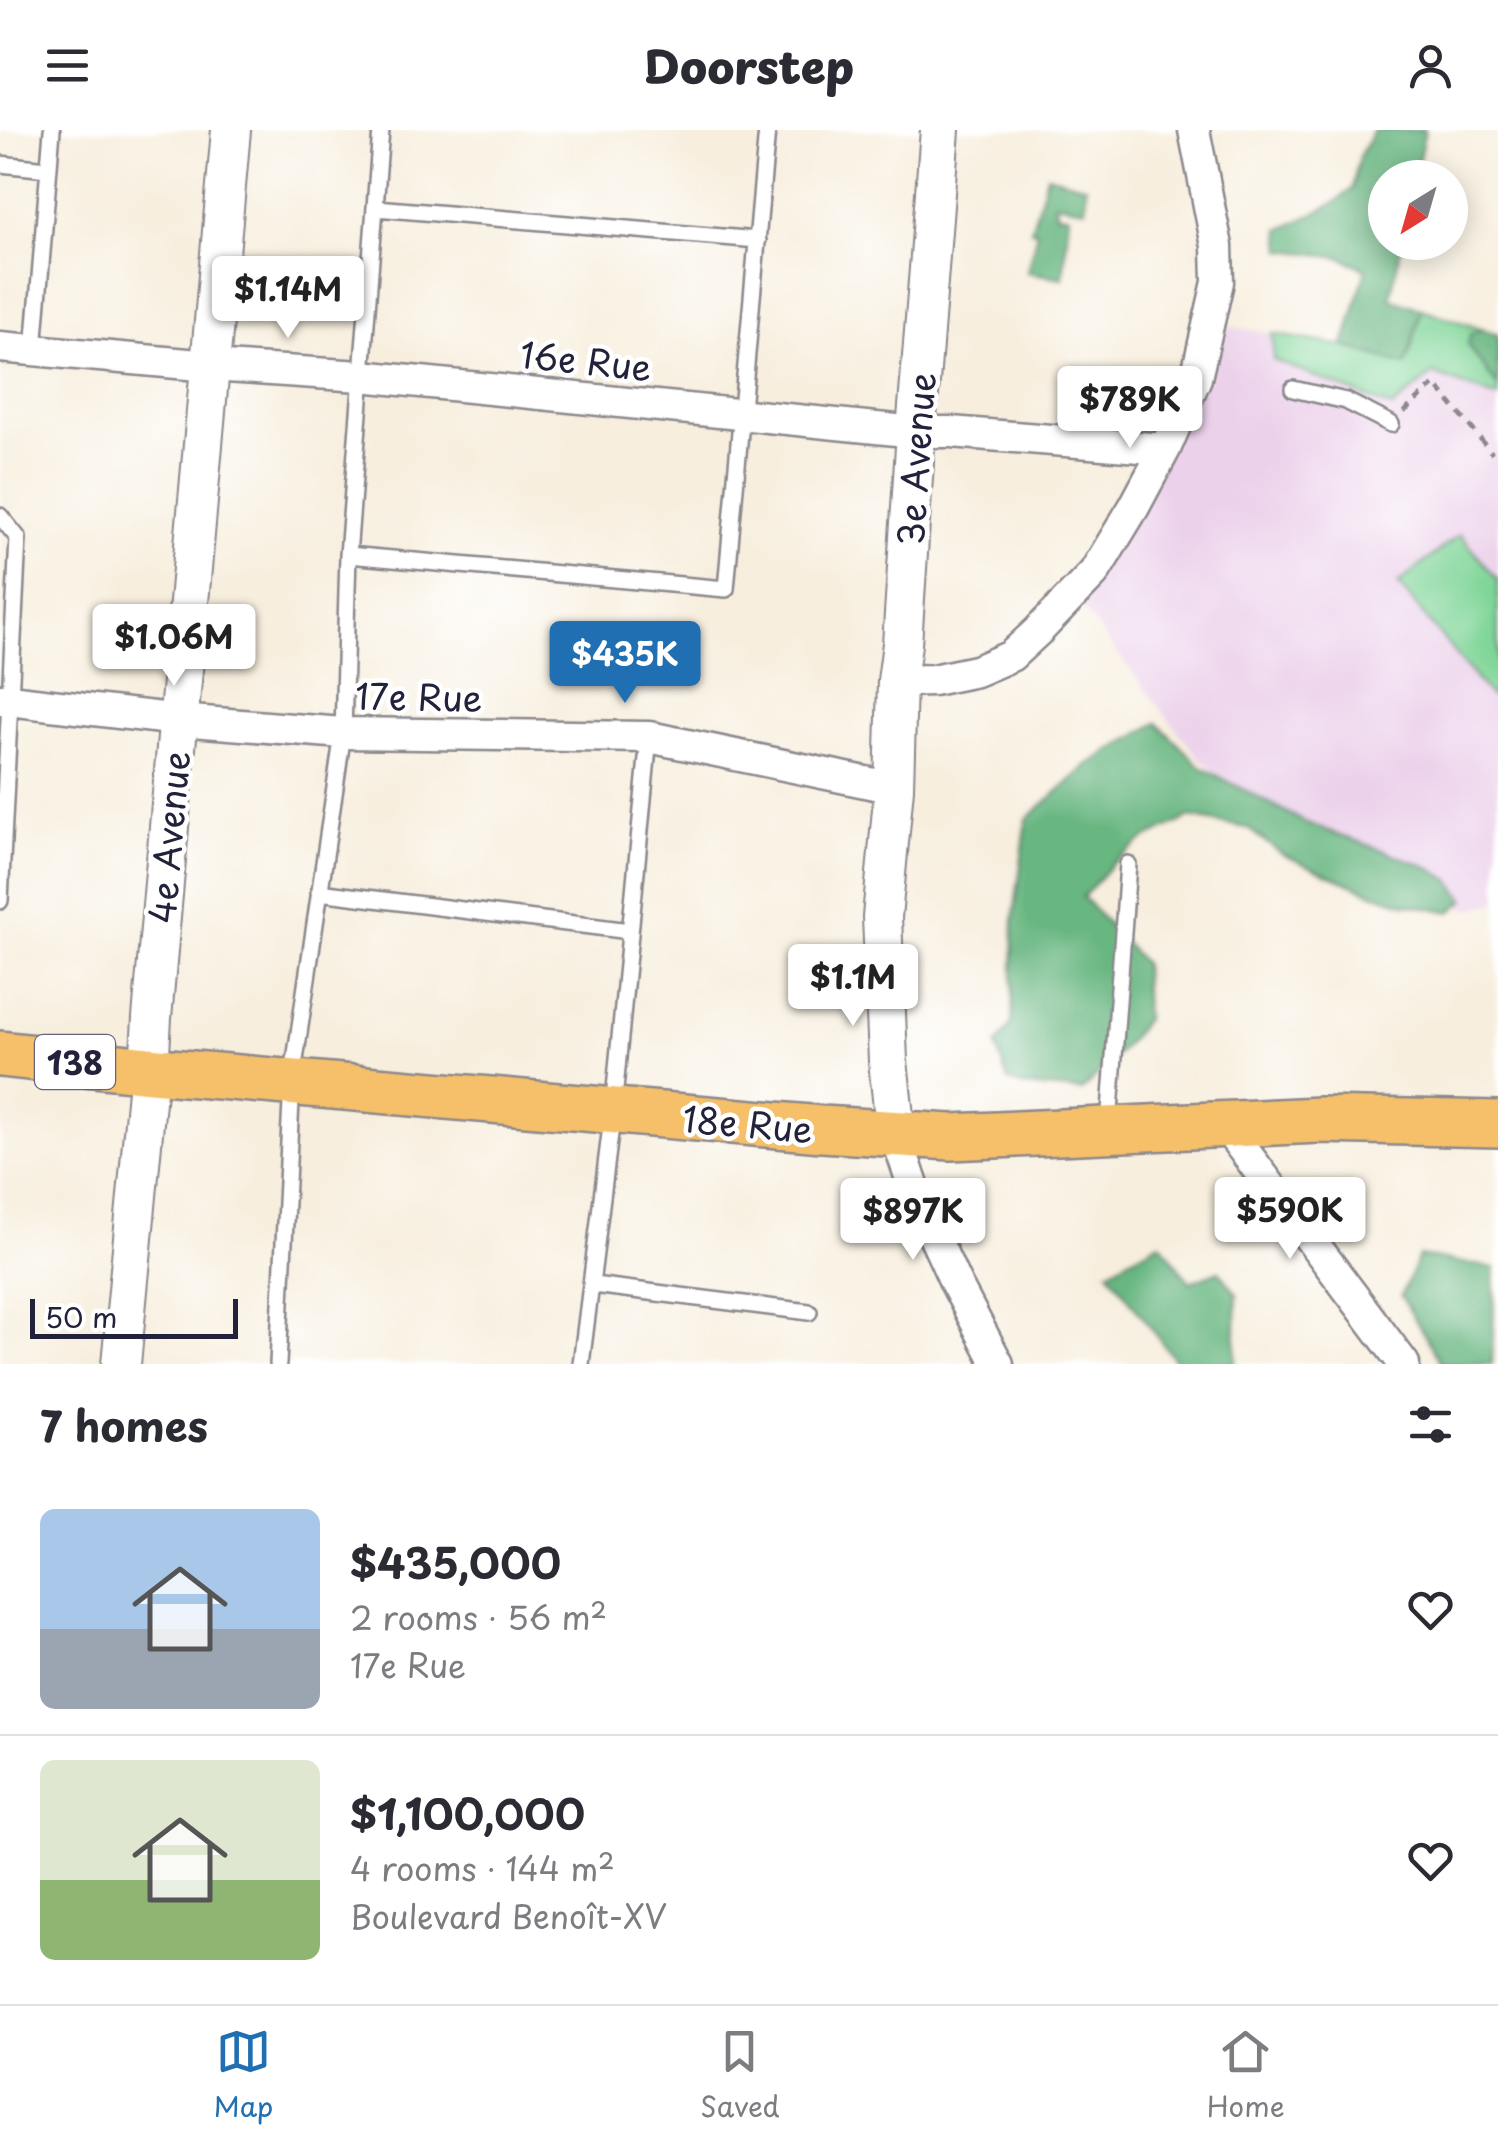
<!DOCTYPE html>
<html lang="en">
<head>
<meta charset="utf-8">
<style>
  body { margin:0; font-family:"Playpen Sans",sans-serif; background:#f2f2f3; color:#2b2b33; height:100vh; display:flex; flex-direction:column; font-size:38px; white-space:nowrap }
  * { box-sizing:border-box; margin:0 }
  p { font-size:32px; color:#7c7c81 }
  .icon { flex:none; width:55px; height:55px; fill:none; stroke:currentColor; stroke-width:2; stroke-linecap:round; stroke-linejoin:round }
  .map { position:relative; height:1234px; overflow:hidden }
  .sheet { display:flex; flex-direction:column; background:#fff; flex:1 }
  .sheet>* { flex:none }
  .needle { width:65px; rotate:217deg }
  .tools { position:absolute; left:1368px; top:30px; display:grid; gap:20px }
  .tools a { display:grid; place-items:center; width:100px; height:100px; border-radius:50%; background:#fff; box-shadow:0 5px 25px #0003; font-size:50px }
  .scale { position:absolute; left:30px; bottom:25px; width:208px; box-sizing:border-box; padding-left:10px; border:5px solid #22223b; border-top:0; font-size:28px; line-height:35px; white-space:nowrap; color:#22223b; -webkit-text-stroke:8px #fff; paint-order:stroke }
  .price { position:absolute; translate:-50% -85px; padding:0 22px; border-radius:10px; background:#fff; color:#222; font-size:32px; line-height:65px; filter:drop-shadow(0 2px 5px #0008) }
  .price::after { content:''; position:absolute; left:50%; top:60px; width:30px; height:22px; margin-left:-15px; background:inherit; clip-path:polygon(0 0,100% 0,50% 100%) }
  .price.selected { background:#1f6fb2; color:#fff }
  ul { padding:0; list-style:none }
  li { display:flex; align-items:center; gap:30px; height:250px; padding:0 40px }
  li+li { border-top:2px solid #e1e1e2 }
  li span { display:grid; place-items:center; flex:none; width:280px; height:200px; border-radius:15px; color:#555 }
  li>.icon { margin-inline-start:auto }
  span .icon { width:120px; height:120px; fill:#fffc; stroke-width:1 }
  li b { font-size:42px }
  h2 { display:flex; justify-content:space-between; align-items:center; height:120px; padding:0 40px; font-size:42px }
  header { display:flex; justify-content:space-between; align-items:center; height:130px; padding:0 40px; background:#fff; font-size:45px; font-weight:800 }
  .menu { display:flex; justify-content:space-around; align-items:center; height:140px; border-top:2px solid #e1e1e2; background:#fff; font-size:28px; color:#7c7c81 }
  .menu a { display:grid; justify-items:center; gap:5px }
  .menu .selected { color:#1f6fb2 }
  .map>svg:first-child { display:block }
  .built { fill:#ecd1ea }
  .green { fill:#80d598; stroke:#517c6a; stroke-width:2.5 }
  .forest { fill:#68b680; stroke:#456c5e; stroke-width:2.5 }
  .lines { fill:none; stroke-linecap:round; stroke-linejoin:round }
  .service-casing { stroke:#8c888c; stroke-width:20 }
  .minor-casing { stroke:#8c888c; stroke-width:35 }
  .tertiary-casing { stroke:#8c888c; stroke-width:42 }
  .primary-casing { stroke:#8c888c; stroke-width:50 }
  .path { stroke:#8c888c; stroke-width:5; stroke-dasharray:8 8; stroke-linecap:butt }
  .service { stroke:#fff; stroke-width:15 }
  .minor { stroke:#fff; stroke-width:30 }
  .tertiary { stroke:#fff; stroke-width:38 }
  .primary { stroke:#f6c06b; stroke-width:45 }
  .labels { text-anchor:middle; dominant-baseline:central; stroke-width:9; stroke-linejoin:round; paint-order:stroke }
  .shield { fill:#fff; stroke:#646476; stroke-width:2.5 }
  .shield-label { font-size:32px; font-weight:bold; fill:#22223b }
  .street-label { font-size:35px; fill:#22223b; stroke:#fff }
</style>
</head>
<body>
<header><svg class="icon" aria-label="menu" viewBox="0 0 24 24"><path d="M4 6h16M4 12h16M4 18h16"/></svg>Doorstep<svg class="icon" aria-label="person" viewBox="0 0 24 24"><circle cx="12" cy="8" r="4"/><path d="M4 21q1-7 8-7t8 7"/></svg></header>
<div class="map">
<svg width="1498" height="1234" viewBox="0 0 1498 1234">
  <rect width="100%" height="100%" fill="#fff"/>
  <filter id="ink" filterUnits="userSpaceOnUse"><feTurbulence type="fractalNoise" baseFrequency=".01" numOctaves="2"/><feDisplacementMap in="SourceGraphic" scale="20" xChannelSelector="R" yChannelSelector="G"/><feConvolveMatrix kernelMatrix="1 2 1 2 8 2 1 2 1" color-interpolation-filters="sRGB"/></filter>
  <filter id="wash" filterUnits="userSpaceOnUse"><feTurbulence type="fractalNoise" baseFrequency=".0048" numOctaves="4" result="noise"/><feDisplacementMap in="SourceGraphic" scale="40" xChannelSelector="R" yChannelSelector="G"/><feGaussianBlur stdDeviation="2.25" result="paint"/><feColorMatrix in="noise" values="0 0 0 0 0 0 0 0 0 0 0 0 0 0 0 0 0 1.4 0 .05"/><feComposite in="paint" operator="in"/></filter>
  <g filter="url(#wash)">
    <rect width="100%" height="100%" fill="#f7eedd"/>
    <path class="built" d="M 1208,193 L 1378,222 L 1498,205 L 1498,771 L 1469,780 L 1264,687 L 1198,627 L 1072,465 L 1095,442 Z"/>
    <path class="green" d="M 1422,179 L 1481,199 L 1471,204 L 1468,215 L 1498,257 L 1498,268 L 1433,244 L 1392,278 L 1273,230 L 1273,204 L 1344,216 L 1405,235 Z
      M 1460,404 L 1498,450 L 1498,560 L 1490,566 L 1398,454 Z"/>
    <path class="forest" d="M 1374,0 L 1425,0 L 1415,47 L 1385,48 L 1385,112 L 1402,113 L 1390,168 L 1422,179 L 1406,235 L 1344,216 L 1366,139 L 1340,127 L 1282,120 L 1280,100 L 1333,74 L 1352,59 L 1359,27 Z
      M 1047,45 L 1086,56 L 1085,78 L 1055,73 L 1056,83 L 1069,85 L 1063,148 L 1027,142 L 1037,101 L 1031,100 Z
      M 1481,199 L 1498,205 L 1498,257 L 1468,215 L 1471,203 Z
      M 1157,593 L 1201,637 L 1307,693 L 1426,736 L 1450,750 L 1465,770 L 1451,782 L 1406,774 L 1370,762 L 1283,725 L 1247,698 L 1190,687 L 1143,710 L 1112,734 L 1083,767 L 1143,833 L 1145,889 L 1125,916 L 1082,961 L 1021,956 L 1008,951 L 996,916 L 1012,893 L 1014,786 L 1027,689 L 1089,634 Z
      M 1160,1112 L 1190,1152 L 1219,1141 L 1237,1164 L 1235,1234 L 1178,1234 L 1108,1141 Z
      M 1419,1126 L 1495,1138 L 1492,1234 L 1442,1234 L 1401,1166 Z"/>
  </g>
  <g filter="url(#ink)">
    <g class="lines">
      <defs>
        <path id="service" d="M 0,34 L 48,39
          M 376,78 L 758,110
          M 34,220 L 52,0
          M 1293,259 L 1346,271 L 1391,294
          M 0,386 L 18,408 L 0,771
          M 348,425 L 726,459 L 767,0
          M 319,762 L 630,801
          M 1109,995 L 1128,734
          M 593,1155 L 809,1182
          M 278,1234 L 292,951 L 343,603 L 348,425 L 381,0
          M 581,1234 L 613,980 L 649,607"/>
        <path id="minor" d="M 0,217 L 210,236 L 361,246 L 916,302 L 951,302 L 1165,319
          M 897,551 L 933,550 L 976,541 L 1011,526 L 1038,501 L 1094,443 L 1134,377 L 1165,319 L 1196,248 L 1218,152 L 1217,116 L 1194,0
          M 0,569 L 179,590 L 343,603 L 649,607 L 894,658
          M 1224,994 L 1404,1234
          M 896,1005 L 919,1073 L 955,1152 L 998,1234"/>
        <path id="tertiary" d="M 896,1005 L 888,931 L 882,787 L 894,658 L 897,551 L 902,514 L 916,302 L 940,0
          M 121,1234 L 149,940 L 152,888 L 231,0"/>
        <path id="primary" d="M 0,924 L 149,940 L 822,999 L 951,1007 L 1320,990 L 1498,994"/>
      </defs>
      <use href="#service" class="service-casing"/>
      <use href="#minor" class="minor-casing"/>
      <use href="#tertiary" class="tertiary-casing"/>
      <use href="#primary" class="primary-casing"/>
      <path class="path" d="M 1404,282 L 1435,254 L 1492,323"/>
      <use href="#service" class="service"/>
      <use href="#minor" class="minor"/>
      <use href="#tertiary" class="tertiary"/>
      <use href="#primary" class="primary"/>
    </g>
  </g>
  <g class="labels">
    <rect class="shield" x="35" y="905" width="80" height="54" rx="8"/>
    <g class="shield-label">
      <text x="75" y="932">138</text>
    </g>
    <g class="street-label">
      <text transform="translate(586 230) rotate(6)">16e Rue</text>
      <text transform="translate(915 329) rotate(-86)">3e Avenue</text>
      <text transform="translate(419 566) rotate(1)">17e Rue</text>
      <text transform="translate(168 707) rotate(-85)">4e Avenue</text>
      <text transform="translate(748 993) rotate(5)">18e Rue</text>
    </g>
  </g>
</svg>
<div class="tools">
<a><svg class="needle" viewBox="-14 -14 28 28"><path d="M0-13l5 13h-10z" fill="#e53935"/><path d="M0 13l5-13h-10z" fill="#7c7c81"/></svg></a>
</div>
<div class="scale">50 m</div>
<b class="price" style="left:288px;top:211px">$1.14M</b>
<b class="price" style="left:1130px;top:321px">$789K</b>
<b class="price" style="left:174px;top:559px">$1.06M</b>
<b class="price selected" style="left:625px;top:576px">$435K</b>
<b class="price" style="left:853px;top:899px">$1.1M</b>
<b class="price" style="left:1290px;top:1132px">$590K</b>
<b class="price" style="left:913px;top:1133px">$897K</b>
</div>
<section class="sheet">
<h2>7 homes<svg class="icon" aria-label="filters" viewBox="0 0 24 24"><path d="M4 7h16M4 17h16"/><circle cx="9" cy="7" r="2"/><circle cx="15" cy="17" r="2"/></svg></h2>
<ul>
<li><span style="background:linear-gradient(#a9c7e8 60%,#9aa5b1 0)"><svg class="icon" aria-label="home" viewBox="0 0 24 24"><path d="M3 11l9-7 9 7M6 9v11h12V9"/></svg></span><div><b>$435,000</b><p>2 rooms · 56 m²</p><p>17e Rue</p></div><svg class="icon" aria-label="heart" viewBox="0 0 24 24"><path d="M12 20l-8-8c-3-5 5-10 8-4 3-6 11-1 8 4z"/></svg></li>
<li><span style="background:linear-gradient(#dfe7d0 60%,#8fb573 0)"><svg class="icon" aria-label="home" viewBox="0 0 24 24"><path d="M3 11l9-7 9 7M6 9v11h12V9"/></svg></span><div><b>$1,100,000</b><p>4 rooms · 144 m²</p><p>Boulevard Benoît-XV</p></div><svg class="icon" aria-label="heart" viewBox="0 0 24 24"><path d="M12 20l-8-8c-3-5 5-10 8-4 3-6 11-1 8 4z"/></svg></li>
</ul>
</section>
<nav class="menu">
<a class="selected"><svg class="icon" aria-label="map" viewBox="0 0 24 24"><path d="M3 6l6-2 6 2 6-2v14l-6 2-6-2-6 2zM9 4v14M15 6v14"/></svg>Map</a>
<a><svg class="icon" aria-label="saved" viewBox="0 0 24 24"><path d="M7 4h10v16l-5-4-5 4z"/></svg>Saved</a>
<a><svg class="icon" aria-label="home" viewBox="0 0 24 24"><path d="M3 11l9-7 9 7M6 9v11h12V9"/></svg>Home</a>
</nav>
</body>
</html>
